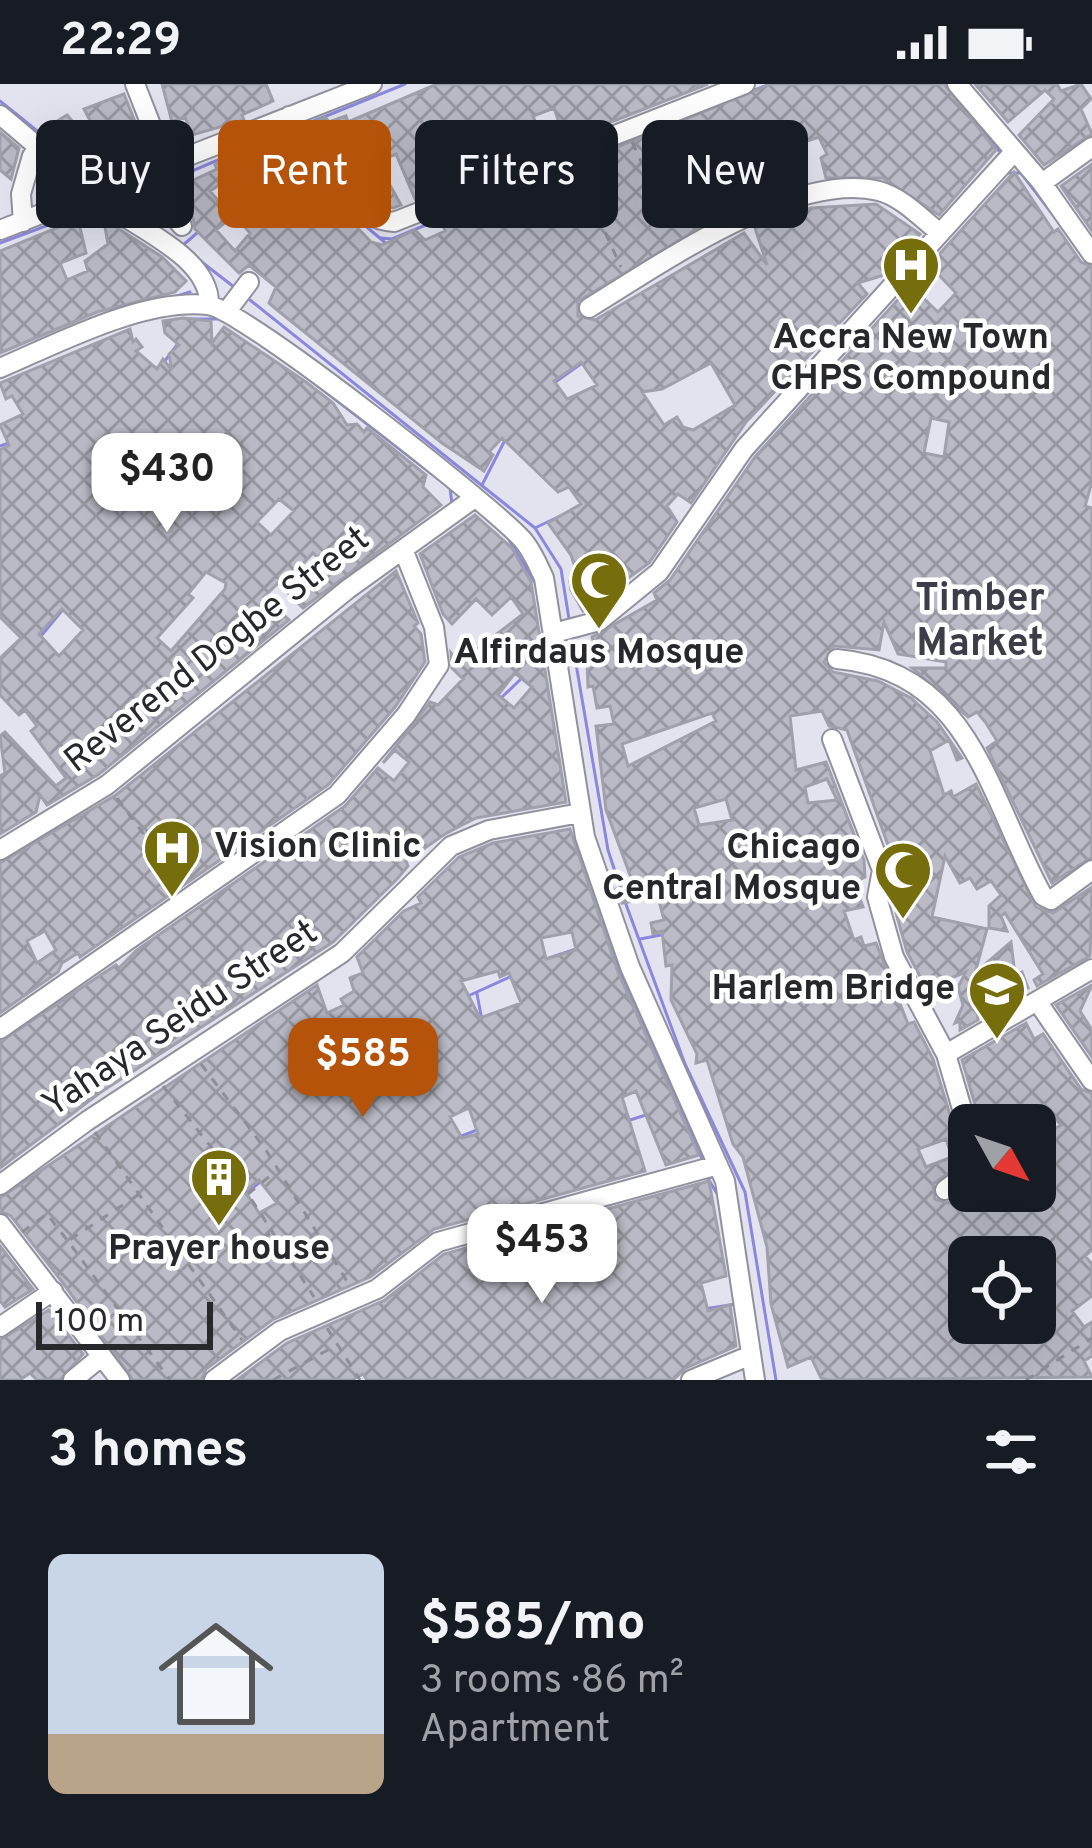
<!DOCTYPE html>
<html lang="en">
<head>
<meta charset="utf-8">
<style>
  body { margin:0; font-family:Overpass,sans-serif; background:#242831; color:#f1f3f6; height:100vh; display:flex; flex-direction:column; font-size:45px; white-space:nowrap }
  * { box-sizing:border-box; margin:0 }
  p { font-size:39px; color:#9ea1a6 }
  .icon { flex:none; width:66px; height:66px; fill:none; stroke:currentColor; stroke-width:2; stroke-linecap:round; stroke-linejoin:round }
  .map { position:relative; height:1296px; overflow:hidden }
  .panel { display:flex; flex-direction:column; background:#171b24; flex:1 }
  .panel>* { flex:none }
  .hud { position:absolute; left:36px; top:36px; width:1020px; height:108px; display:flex; gap:24px }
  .needle { width:78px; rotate:130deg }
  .controls { position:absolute; left:948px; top:1020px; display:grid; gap:24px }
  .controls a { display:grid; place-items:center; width:108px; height:108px; border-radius:18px; background:#171b24; box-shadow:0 12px 48px #0002; font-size:60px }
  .scale { position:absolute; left:36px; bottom:30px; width:177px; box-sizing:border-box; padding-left:12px; border:6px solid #27282c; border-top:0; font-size:33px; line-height:42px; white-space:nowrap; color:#27282c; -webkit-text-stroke:9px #fff; paint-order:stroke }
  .price { position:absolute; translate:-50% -102px; padding:0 27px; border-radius:24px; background:#fff; color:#222; font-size:39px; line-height:78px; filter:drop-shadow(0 3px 6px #0008) }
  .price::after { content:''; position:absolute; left:50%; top:72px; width:36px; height:27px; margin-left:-18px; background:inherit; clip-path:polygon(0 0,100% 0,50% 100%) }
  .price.selected { background:#b45309; color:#fff }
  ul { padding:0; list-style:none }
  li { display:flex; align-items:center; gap:36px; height:300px; padding:0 48px }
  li+li { border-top:3px solid #363941 }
  li span { display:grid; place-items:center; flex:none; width:336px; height:240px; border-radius:18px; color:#555 }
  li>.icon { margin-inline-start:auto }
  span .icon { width:144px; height:144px; fill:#fffc; stroke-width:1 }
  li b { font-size:51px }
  h2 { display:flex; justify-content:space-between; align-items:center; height:144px; padding:0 48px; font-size:51px }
  .chip { padding:0 42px; border-radius:18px; background:#171b24; box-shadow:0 12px 48px #0002; font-size:42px; line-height:108px }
  .chip.selected { background:#b45309; color:#fff }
  .status { display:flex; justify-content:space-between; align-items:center; height:84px; padding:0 60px; background:#171b24; direction:ltr }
  .status svg { height:33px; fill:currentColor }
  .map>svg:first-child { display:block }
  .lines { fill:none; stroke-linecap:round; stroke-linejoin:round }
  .stream { stroke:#8b87de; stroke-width:3 }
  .building { fill:url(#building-cross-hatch); stroke:#a0a0ac; stroke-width:3; fill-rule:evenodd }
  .minor-casing { stroke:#90919c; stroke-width:22 }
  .path { stroke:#8e8e97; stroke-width:3; stroke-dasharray:9 9; stroke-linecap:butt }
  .minor { stroke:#fff; stroke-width:18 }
  .labels { text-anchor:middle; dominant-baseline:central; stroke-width:9; stroke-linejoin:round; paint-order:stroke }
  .poi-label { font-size:36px; font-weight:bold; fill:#27282c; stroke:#fff }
  .street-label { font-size:36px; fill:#27282c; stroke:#fff }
  .neighbourhood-label { font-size:39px; font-weight:bold; fill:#3c3d46; stroke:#fff }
</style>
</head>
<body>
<div class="status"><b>22:29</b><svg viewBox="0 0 49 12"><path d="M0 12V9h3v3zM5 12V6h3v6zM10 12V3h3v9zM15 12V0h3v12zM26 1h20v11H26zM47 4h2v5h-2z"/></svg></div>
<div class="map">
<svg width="1092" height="1296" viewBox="0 0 1092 1296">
  <defs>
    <pattern id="building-cross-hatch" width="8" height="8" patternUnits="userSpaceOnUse" patternTransform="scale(3)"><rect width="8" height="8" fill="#babac6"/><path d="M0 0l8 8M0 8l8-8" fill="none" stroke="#9797a1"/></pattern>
  </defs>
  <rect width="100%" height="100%" fill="#e3e3ef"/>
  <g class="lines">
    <path class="stream" d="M 945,0 L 999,67
      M 0,17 L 102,99
      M 710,23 L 770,0
      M 304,41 L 405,0
      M 82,79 L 110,82
      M 1006,89 L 1021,89 L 1060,140
      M 159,101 L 286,47 L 327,109 L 389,162
      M 114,108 L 163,147
      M 381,154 L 392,155 L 679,36
      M 0,159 L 70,133
      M 182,162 L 197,149
      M 1079,167 L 1092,186
      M 194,172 L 234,203
      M 174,213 L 190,208
      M 250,216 L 535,444 L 561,485 L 569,535
      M 191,235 L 217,235
      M 164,278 L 180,257
      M 305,292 L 450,404 L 452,420
      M 0,294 L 79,259
      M 554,299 L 585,277
      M 0,362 L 11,358
      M 745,378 L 831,283
      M 482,401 L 505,356
      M 537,443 L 560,432
      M 508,454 L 537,502
      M 571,551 L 608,766 L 621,806
      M 41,552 L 65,523
      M 502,613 L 521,595
      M 155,674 L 226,615
      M 584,778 L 614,874 L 702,1075
      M 624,815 L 685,980 L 745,1108 L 776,1296
      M 372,827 L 429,771
      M 640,855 L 666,850
      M 549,874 L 579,864
      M 477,910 L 482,936
      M 468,912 L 512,892
      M 1000,928 L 1022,915
      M 630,1036 L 649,1030
      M 459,1053 L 477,1046
      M 707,1093 L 719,1113
      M 244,1111 L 260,1098
      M 704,1225 L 736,1220"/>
  </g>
  <path class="building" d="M 162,0 L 266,0 L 273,17 L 242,31 L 244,36 L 192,51 L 185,33 L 172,38 Z
    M 437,0 L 708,0 L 565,56 L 554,24 L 533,32 L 539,46 L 528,50 L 531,57 L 513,64 L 516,72 L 505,80 L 442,99 L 444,104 L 415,115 L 396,70 L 377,78 L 401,121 L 393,124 L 366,114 L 337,83 L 370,55 L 341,68 L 334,49 L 320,57 L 310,41 L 325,33 L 329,38 L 346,32 L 348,38 Z
    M 771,0 L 944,0 L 996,66 L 939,131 L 883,94 L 826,94 L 821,74 L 827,70 L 819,53 L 801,59 L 804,66 L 781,82 L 788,103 L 746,119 L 741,106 L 720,115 L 728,127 L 578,217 L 578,232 L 595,236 L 744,149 L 767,181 L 755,144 L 811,124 L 876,120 L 920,150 L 899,174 L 893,165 L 884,191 L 858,199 L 867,210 L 746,338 L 691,419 L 678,410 L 667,422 L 677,438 L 649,479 L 583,527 L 571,506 L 570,497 L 578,492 L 571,471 L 548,439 L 581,420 L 569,403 L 558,408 L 502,354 L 489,368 L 493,371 L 484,387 L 442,359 L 276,225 L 269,219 L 276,203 L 249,181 L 239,189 L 195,145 L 193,134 L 170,107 L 217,85 L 215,81 L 231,70 L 238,76 L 257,68 L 254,61 L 282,50 L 312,103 L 316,100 L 371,158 L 382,161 L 415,146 L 425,156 L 445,147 L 440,134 L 487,123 L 522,108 L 520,103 ZM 282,75 L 224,124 L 210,107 L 234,91 L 237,95 ZM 234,131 L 250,149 L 235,167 L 216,146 ZM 581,278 L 597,301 L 567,315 L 554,297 ZM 711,279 L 735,321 L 693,346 L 683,343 L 677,333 L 664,341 L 642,308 L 662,305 Z
    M 975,0 L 1057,0 L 1061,7 L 1081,0 L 1091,15 L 1081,25 L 1092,50 L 1044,81 L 1019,51 L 1054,15 L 1045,6 L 1008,38 Z
    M 124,10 L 147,68 L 114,82 L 84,25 Z
    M 67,31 L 90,58 L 82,68 L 51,41 Z
    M 0,48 L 19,64 L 11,95 L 0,86 Z
    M 1092,80 L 1092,147 L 1061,102 Z
    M 1014,88 L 1054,148 L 1058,145 L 1081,178 L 1092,183 L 1092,398 L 1085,422 L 1092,424 L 1092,773 L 1052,799 L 987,664 L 997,657 L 986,639 L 977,628 L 968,633 L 912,584 L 946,584 L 946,578 L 898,570 L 884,538 L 879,566 L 834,562 L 824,578 L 833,588 L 878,597 L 911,614 L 937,638 L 962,674 L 957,676 L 949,656 L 930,667 L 944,711 L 951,707 L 953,713 L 976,700 L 1036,823 L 1053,829 L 1092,803 L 1090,872 L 1037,902 L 1034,896 L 1043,890 L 1005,829 L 1001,832 L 1007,847 L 989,844 L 989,822 L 1001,811 L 991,797 L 977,805 L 970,794 L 960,799 L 945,772 L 932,833 L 987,845 L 975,889 L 1011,858 L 1015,891 L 1022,888 L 1028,904 L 989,913 L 986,929 L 977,928 L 978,936 L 960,946 L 960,937 L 955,939 L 963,921 L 958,903 L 966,888 L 928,903 L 933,917 L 907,868 L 896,829 L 901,827 L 896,806 L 915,801 L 895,781 L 847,646 L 829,642 L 822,627 L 790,632 L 796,686 L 826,678 L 864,776 L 865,793 L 854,799 L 863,823 L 844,827 L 854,856 L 861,853 L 864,862 L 876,859 L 908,940 L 914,938 L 933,975 L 957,1054 L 969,1064 L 969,1075 L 933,1100 L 935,1115 L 948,1119 L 968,1105 L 1035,1107 L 1035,1056 L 1061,1041 L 1044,1021 L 1023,1041 L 981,1041 L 962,976 L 1026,939 L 1034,955 L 1043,950 L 1081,1005 L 1092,1010 L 1092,1166 L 1085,1172 L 1092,1180 L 1092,1212 L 1072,1227 L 1084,1243 L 1092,1238 L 1092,1272 L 1084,1277 L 1092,1293 L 828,1296 L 821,1294 L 811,1273 L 788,1283 L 771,1220 L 767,1163 L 743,1073 L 733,1060 L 707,976 L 696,979 L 697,970 L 671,916 L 672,881 L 666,882 L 662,847 L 653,850 L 651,839 L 664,836 L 658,813 L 622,819 L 617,805 L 633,799 L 606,726 L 596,642 L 614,640 L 610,622 L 597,624 L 593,602 L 588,603 L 587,576 L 598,574 L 592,553 L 657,516 L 654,509 L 670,496 L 755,373 ZM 938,190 L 956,209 L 938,228 L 919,210 ZM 931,334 L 949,338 L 944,373 L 924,369 ZM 712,629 L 716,637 L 628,682 L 622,660 ZM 827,695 L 837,716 L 808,719 L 805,703 ZM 726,715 L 732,736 L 699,741 L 694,724 ZM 946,1055 L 952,1073 L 926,1083 L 918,1065 ZM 969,1173 L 1035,1173 L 1035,1239 L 969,1239 Z
    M 78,135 L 86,169 L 60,179 L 67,196 L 88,187 L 85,177 L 108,160 L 105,143 L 110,139 L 162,173 L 186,197 L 175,208 L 97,228 L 0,269 L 0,167 Z
    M 183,234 L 211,237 L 212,259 L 224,243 L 306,298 L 333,319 L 347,341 L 357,340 L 364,348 L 367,344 L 426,391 L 423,403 L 441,421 L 303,524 L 278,499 L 264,513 L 289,536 L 99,690 L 47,721 L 40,711 L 36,728 L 0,750 L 0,692 L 5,689 L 0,652 L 5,648 L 56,702 L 66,694 L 31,647 L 37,642 L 25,626 L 19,631 L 0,611 L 0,574 L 21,554 L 0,533 L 0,366 L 9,361 L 0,341 L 23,330 L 12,312 L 6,315 L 0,299 L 130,245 L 133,258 L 136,255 L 142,263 L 136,267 L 157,285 L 163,275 L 172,286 L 169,270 L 179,261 L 165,249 L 163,237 ZM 279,415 L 294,427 L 271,451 L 257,438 ZM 313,469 L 333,488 L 316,504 L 300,483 ZM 206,488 L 226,499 L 225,505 L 171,567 L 157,554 L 193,514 L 188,510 ZM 62,525 L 83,546 L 59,572 L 39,550 Z
    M 475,431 L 512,464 L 531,498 L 566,718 L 476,734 L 445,750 L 406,777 L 408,782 L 397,795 L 333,858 L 101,1008 L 0,1084 L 0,958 L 116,881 L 119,884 L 137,866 L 345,722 L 378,684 L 394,697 L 409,678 L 395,666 L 383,679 L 430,618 L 438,621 L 463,595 L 452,584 L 451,569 L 459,579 L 523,530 L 511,513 L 492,531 L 476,515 L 452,540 L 443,530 L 420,470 ZM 515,589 L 532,603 L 514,624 L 498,611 Z
    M 396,487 L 418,539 L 414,542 L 421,550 L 425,578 L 395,623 L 328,701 L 80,873 L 78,869 L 62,879 L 58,888 L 0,929 L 0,779 L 116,711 ZM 45,847 L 56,866 L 37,879 L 27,857 Z
    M 570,745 L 618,888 L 699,1071 L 666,1081 L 636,1007 L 622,1013 L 645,1087 L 434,1145 L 370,1193 L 272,1236 L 206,1285 L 201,1296 L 133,1296 L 63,1199 L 11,1132 L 0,1127 L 0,1114 L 317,901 L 327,929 L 344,921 L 341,915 L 354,907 L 350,894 L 363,889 L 357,873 L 404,827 L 421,819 L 418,813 L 459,773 L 493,759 ZM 572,848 L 576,866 L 546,875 L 541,854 ZM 498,887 L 500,893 L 509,889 L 521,919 L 480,934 L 461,897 ZM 469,1024 L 478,1050 L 462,1054 L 450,1033 ZM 259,1096 L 277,1119 L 259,1129 L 245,1107 Z
    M 1092,901 L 1080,927 L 1092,946 L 1092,973 L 1056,921 Z
    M 709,1097 L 726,1192 L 701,1199 L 708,1227 L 730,1221 L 736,1262 L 686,1284 L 673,1296 L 367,1296 L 363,1290 L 352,1296 L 237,1296 L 287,1259 L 385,1216 L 444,1170 Z
    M 0,1162 L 33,1205 L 5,1223 L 0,1217 Z
    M 49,1226 L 83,1270 L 60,1296 L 37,1296 L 30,1289 L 20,1296 L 0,1296 L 0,1256 Z"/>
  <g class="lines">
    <defs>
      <path id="minor" d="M 135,0 L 167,82
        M 957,0 L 1042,99 L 1092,170
        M 0,31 C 36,60 70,93 107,121 C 138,145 211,174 209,221
        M 289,32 C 314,71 341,135 394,138 L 745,0
        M 140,93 L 182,142
        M 1042,99 L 1092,63
        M 23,138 L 21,110 L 32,72
        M 0,146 L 372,0
        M 589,224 C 659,181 794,86 879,107 C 902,113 922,135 940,149
        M 227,227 L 249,198
        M 0,284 C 59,259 143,214 208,221 C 243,225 490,420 522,455 C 532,466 538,481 544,494 L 585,753 L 630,883 L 725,1097 L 755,1296
        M 554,549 L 599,537 L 659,488 L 744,365 L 1013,69
        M 837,575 C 972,587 988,713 1043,812 L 1051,816 L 1092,786
        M 832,655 L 882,786 L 877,813 L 894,873 L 946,970 L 969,1049
        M 0,766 L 107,701 L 348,505 L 473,415
        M 1037,917 L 1092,997
        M 0,945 L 337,711 L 406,631 L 439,581 L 434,543 L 403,465
        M 946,970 L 1092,885
        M 0,1101 L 87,1037 L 342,869 L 451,762 L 489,746 L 580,729
        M 945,1106 L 969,1088
        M 0,1140 L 120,1296
        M 0,1243 L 53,1207
        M 73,1296 L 102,1272
        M 214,1296 L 280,1247 L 377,1205 L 438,1158 L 718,1081
        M 691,1296 L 751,1271"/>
    </defs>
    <use href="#minor" class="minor-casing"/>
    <path class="path" d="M 632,58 L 647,90 L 691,143
      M 575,83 L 621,183
      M 572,575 L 588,573
      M 117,714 L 182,802
      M 201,980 L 266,1066 L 348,1199
      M 163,1002 L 248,1110 L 314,1213
      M 95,1048 L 242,1256
      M 248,1110 L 276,1087
      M 138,1111 L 68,1157 L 170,1296
      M 22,1148 L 47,1130 L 67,1156
      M 233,1175 L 271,1149
      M 327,1244 L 360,1296
      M 273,1296 L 335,1262
      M 1026,1296 L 1092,1254"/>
    <use href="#minor" class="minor"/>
  </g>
  <defs>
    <symbol id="hospital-pin" viewBox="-11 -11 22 30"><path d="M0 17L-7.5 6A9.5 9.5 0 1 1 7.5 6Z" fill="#766e0d" stroke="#fff"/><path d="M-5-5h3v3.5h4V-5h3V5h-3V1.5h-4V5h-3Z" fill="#fff"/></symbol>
    <symbol id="mosque-pin" viewBox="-11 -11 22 30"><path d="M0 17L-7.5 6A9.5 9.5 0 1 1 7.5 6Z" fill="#766e0d" stroke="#fff"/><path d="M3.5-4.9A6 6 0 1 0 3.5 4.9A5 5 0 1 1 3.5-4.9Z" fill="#fff"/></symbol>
    <symbol id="school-pin" viewBox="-11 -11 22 30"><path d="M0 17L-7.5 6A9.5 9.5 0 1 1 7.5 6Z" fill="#766e0d" stroke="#fff"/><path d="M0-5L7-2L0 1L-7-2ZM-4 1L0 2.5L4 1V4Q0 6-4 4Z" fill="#fff"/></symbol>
    <symbol id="building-pin" viewBox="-11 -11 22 30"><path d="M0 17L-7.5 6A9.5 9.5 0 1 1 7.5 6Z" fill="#766e0d" stroke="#fff"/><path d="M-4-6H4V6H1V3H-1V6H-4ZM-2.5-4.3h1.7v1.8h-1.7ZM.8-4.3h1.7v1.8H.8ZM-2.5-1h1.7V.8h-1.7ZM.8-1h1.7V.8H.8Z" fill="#fff"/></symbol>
  </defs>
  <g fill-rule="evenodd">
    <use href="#hospital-pin" x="878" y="148" width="66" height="90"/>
    <use href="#mosque-pin" x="566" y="463" width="66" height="90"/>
    <use href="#hospital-pin" x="139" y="731" width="66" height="90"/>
    <use href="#mosque-pin" x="870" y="753" width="66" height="90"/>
    <use href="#school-pin" x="964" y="873" width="66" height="90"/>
    <use href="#building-pin" x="186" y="1060" width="66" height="90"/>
  </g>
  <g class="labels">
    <g class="poi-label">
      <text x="911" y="255">Accra New Town<tspan x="911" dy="41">CHPS Compound</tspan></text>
      <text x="599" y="570">Alfirdaus Mosque</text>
      <text x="214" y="764" text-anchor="start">Vision Clinic</text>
      <text x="861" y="765" text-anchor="end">Chicago<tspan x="861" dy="41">Central Mosque</tspan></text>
      <text x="955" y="906" text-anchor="end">Harlem Bridge</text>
      <text x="219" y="1166">Prayer house</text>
    </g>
    <g class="street-label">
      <text transform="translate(218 567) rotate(-38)">Reverend Dogbe Street</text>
      <text transform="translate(181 936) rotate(-34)">Yahaya Seidu Street</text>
    </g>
    <g class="neighbourhood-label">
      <text x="980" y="516">Timber<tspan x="980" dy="45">Market</tspan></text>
    </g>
  </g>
</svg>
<div class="controls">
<a><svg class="needle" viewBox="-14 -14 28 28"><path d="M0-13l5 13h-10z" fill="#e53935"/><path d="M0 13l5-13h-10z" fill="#9ea1a6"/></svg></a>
<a><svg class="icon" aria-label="locate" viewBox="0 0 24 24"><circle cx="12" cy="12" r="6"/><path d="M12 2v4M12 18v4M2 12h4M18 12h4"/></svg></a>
</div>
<div class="scale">100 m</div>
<b class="price" style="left:167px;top:451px">$430</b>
<b class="price selected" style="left:363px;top:1036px">$585</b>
<b class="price" style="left:542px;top:1222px">$453</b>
<div class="hud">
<a class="chip">Buy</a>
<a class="chip selected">Rent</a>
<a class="chip">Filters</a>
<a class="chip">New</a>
</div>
</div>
<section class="panel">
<h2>3 homes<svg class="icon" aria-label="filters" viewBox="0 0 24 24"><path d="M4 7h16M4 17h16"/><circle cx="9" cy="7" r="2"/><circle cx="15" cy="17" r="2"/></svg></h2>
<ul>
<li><span style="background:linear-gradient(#c9d6e8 75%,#b9a48a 0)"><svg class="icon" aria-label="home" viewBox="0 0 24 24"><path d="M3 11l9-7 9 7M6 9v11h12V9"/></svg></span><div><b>$585/mo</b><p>3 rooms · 86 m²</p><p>Apartment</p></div></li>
</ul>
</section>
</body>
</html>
